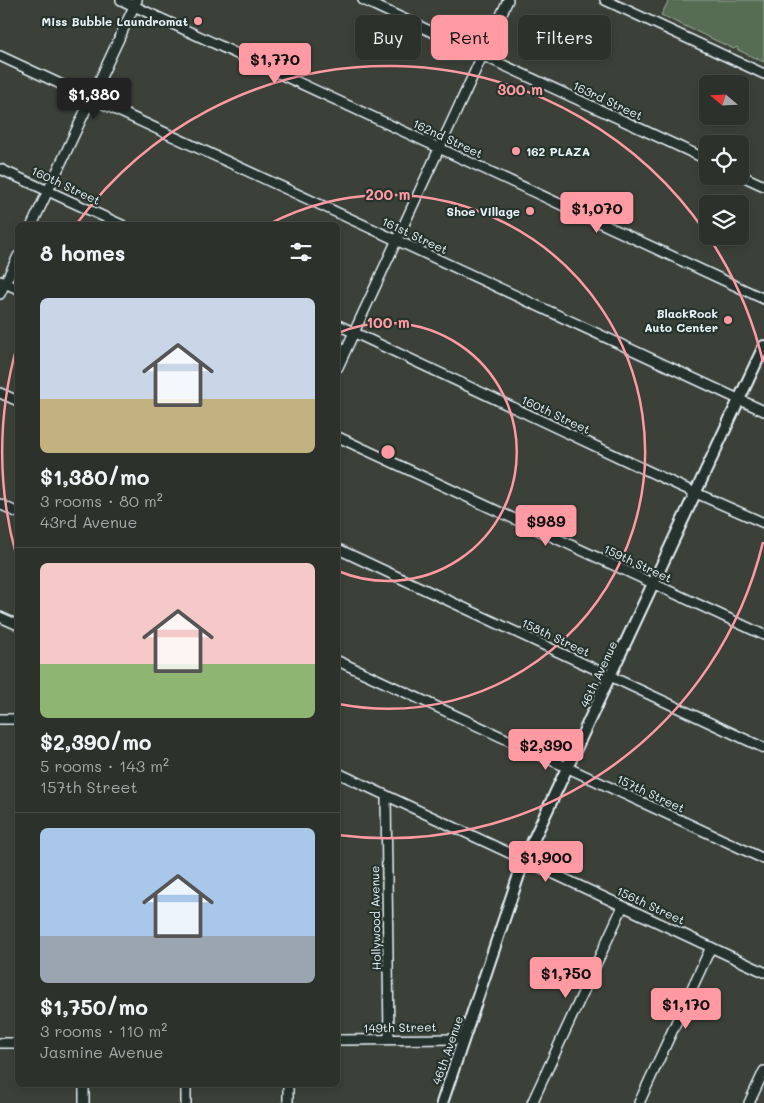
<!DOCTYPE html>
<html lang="en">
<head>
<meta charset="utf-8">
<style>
  body { margin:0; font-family:Mali,sans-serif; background:#383d37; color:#f1f3f6; height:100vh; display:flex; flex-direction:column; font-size:19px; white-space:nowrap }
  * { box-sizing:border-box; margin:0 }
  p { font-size:16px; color:#a6a9a9 }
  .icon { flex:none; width:28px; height:28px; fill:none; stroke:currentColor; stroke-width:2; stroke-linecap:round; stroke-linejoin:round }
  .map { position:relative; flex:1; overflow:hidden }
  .panel { position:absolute; left:15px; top:222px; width:325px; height:865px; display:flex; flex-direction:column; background:#2c312b; border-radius:8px; box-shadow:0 2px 8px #0003,0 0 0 1px #484c47 }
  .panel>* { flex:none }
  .banner { position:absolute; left:355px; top:15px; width:334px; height:45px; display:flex; gap:10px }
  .needle { width:32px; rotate:289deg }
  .buttons { position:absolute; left:699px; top:75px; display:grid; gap:10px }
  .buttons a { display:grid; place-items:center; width:50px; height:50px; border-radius:8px; background:#2c312b; box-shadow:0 2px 8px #0003,0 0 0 1px #484c47; font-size:25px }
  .price { position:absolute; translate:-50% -42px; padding:0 11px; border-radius:5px; background:#ff9aa2; color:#111; font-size:16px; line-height:32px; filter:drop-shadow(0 1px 2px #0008) }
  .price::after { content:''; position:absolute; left:50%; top:30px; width:15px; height:11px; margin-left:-8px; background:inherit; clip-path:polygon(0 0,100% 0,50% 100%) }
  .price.selected { background:#222; color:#fff }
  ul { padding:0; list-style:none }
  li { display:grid; align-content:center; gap:10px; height:265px; padding:0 25px }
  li+li { border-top:1px solid #484c47 }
  li span { display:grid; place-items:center; height:155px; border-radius:8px; color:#555 }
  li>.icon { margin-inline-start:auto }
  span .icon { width:90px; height:90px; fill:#fffc; stroke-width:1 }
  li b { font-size:21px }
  h2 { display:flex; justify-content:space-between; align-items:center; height:60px; padding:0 25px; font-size:21px }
  .pill { padding:0 18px; border-radius:8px; background:#2c312b; box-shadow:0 2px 8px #0003,0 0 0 1px #484c47; font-size:18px; line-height:45px }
  .pill.selected { background:#ff9aa2; color:#111 }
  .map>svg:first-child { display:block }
  .green { fill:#576d52; stroke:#a0afa5 }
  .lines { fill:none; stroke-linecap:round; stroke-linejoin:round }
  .minor-casing { stroke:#e8f1f8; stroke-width:12 }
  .tertiary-casing { stroke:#e8f1f8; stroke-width:14 }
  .minor { stroke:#26332d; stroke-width:9 }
  .tertiary { stroke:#26332d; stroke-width:10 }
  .ring { fill:none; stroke:#ff9aa2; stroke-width:2.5 }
  .poi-dot { fill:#ff9aa2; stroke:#26332d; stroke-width:2 }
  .labels { text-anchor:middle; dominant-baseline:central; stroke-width:4.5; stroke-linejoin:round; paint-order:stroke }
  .poi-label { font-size:12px; font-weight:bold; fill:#e8f1f8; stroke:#26332d; text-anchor:end }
  .street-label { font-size:12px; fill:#e8f1f8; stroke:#26332d }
  .centre { fill:#ff9aa2; stroke:#26332d; stroke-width:2.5 }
  .ring-label { font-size:15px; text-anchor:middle; font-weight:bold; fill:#ff9aa2; stroke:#26332d; stroke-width:4.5; stroke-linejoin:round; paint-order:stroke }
</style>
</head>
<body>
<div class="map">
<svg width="764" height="1103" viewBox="0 0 764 1103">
  <rect width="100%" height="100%" fill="#3b4139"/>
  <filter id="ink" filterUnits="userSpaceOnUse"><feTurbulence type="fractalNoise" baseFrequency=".02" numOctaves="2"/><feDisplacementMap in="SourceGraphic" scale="10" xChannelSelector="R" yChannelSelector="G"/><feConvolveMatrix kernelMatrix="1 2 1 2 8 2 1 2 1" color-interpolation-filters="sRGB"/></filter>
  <g filter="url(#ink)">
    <path class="green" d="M 669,0 L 764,0 L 764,62 L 738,50 L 737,47 L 734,49 L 661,15 Z"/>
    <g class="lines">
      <defs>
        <path id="minor" d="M 121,0 L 764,299
          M 363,0 L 708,160
          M 605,0 L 764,74
          M 0,56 L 764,411
          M 0,169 L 122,225
          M 740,175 L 764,186
          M 32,225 L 137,0
          M 0,281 L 18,289
          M 0,294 L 18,256
          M 338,325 L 680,486 L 764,523
          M 338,367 L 508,0
          M 0,393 L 18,401
          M 338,437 L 764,635
          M 0,504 L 18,513
          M 338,549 L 764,748
          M 0,617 L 18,625
          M 338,661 L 764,859
          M 0,719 L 18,719
          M 338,773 L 764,972
          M 386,796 L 389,1039
          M 338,1040 L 463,1039
          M 0,1043 L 18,1043
          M 84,1085 L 84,1103
          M 186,1085 L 186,1103
          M 288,1085 L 288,1103
          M 532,1103 L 623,906
          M 639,1103 L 711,947
          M 749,1103 L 764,1071"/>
        <path id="tertiary" d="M 442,1103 L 524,860 L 764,346"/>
      </defs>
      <use href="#minor" class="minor-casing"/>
      <use href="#tertiary" class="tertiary-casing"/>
      <use href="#minor" class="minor"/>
      <use href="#tertiary" class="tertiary"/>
    </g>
  </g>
  <g class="ring">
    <path d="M338 333A129 129 0 1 1 338 571"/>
    <path d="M269 224A257 257 0 1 1 339 704"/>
    <path d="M763 542A386 386 0 0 1 338 835M17 558A386 386 0 0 1 17 346M78 222A386 386 0 0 1 706 233M710 239A386 386 0 0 1 763 362"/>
  </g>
  <g class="poi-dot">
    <circle cx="198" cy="21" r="5"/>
    <circle cx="516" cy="151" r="5"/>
    <circle cx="530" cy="211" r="5"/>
    <circle cx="728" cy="320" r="5"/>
  </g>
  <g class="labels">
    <g class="poi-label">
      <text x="188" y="21">Miss Bubble Laundromat</text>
      <text x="526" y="151" text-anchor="start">162 PLAZA</text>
      <text x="520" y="211">Shoe Village</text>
      <text x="718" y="313">BlackRock<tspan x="718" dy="14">Auto Center</tspan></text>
    </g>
    <g class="street-label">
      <text transform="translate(608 100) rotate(25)">163rd Street</text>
      <text transform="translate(448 138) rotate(25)">162nd Street</text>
      <text transform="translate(66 185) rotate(25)">160th Street</text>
      <text transform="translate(415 235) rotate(25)">161st Street</text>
      <text transform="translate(556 414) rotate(25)">160th Street</text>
      <text transform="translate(638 563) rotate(25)">159th Street</text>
      <text transform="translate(556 637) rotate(25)">158th Street</text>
      <text transform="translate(598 674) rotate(-65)">46th Avenue</text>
      <text transform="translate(651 793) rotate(25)">157th Street</text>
      <text transform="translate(651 905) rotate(25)">156th Street</text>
      <text transform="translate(375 918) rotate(-91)">Hollywood Avenue</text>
      <text transform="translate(400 1027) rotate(-1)">149th Street</text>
      <text transform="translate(447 1050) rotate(-71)">46th Avenue</text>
    </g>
  </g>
  <circle cx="388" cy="452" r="8" class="centre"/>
  <g class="ring-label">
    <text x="520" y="95">300 m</text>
    <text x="388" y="200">200 m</text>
    <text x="388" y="328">100 m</text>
  </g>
</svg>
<div class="buttons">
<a><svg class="needle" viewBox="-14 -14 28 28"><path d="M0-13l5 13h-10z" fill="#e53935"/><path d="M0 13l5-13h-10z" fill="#a6a9a9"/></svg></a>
<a><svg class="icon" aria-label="locate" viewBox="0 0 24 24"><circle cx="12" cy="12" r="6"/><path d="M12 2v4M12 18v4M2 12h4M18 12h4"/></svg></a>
<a><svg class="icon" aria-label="layers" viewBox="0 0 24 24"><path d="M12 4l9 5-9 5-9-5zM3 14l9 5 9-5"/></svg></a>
</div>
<b class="price" style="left:275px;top:85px">$1,770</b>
<b class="price selected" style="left:94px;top:120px">$1,380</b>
<b class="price" style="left:597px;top:234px">$1,070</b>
<b class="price" style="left:546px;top:547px">$989</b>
<b class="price" style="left:546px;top:771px">$2,390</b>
<b class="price" style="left:546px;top:883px">$1,900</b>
<b class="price" style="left:566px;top:999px">$1,750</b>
<b class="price" style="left:686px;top:1030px">$1,170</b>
<div class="banner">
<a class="pill">Buy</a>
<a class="pill selected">Rent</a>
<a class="pill">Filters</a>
</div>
<section class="panel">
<h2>8 homes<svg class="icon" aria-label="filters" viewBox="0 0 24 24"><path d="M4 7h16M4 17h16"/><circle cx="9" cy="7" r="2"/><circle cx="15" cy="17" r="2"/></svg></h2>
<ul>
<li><span style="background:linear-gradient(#c9d6e8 65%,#c2b280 0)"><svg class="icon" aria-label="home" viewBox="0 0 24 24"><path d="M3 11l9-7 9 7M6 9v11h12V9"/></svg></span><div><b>$1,380/mo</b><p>3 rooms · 80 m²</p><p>43rd Avenue</p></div></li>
<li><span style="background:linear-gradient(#f6c9c9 65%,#8fb573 0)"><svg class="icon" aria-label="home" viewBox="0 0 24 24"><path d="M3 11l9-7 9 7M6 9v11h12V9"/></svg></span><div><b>$2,390/mo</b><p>5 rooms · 143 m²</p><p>157th Street</p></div></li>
<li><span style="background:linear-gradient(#a9c7e8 70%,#9aa5b1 0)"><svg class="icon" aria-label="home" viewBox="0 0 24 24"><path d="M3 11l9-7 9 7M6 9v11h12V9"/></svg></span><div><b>$1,750/mo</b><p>3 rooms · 110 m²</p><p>Jasmine Avenue</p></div></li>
</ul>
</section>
</div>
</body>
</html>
